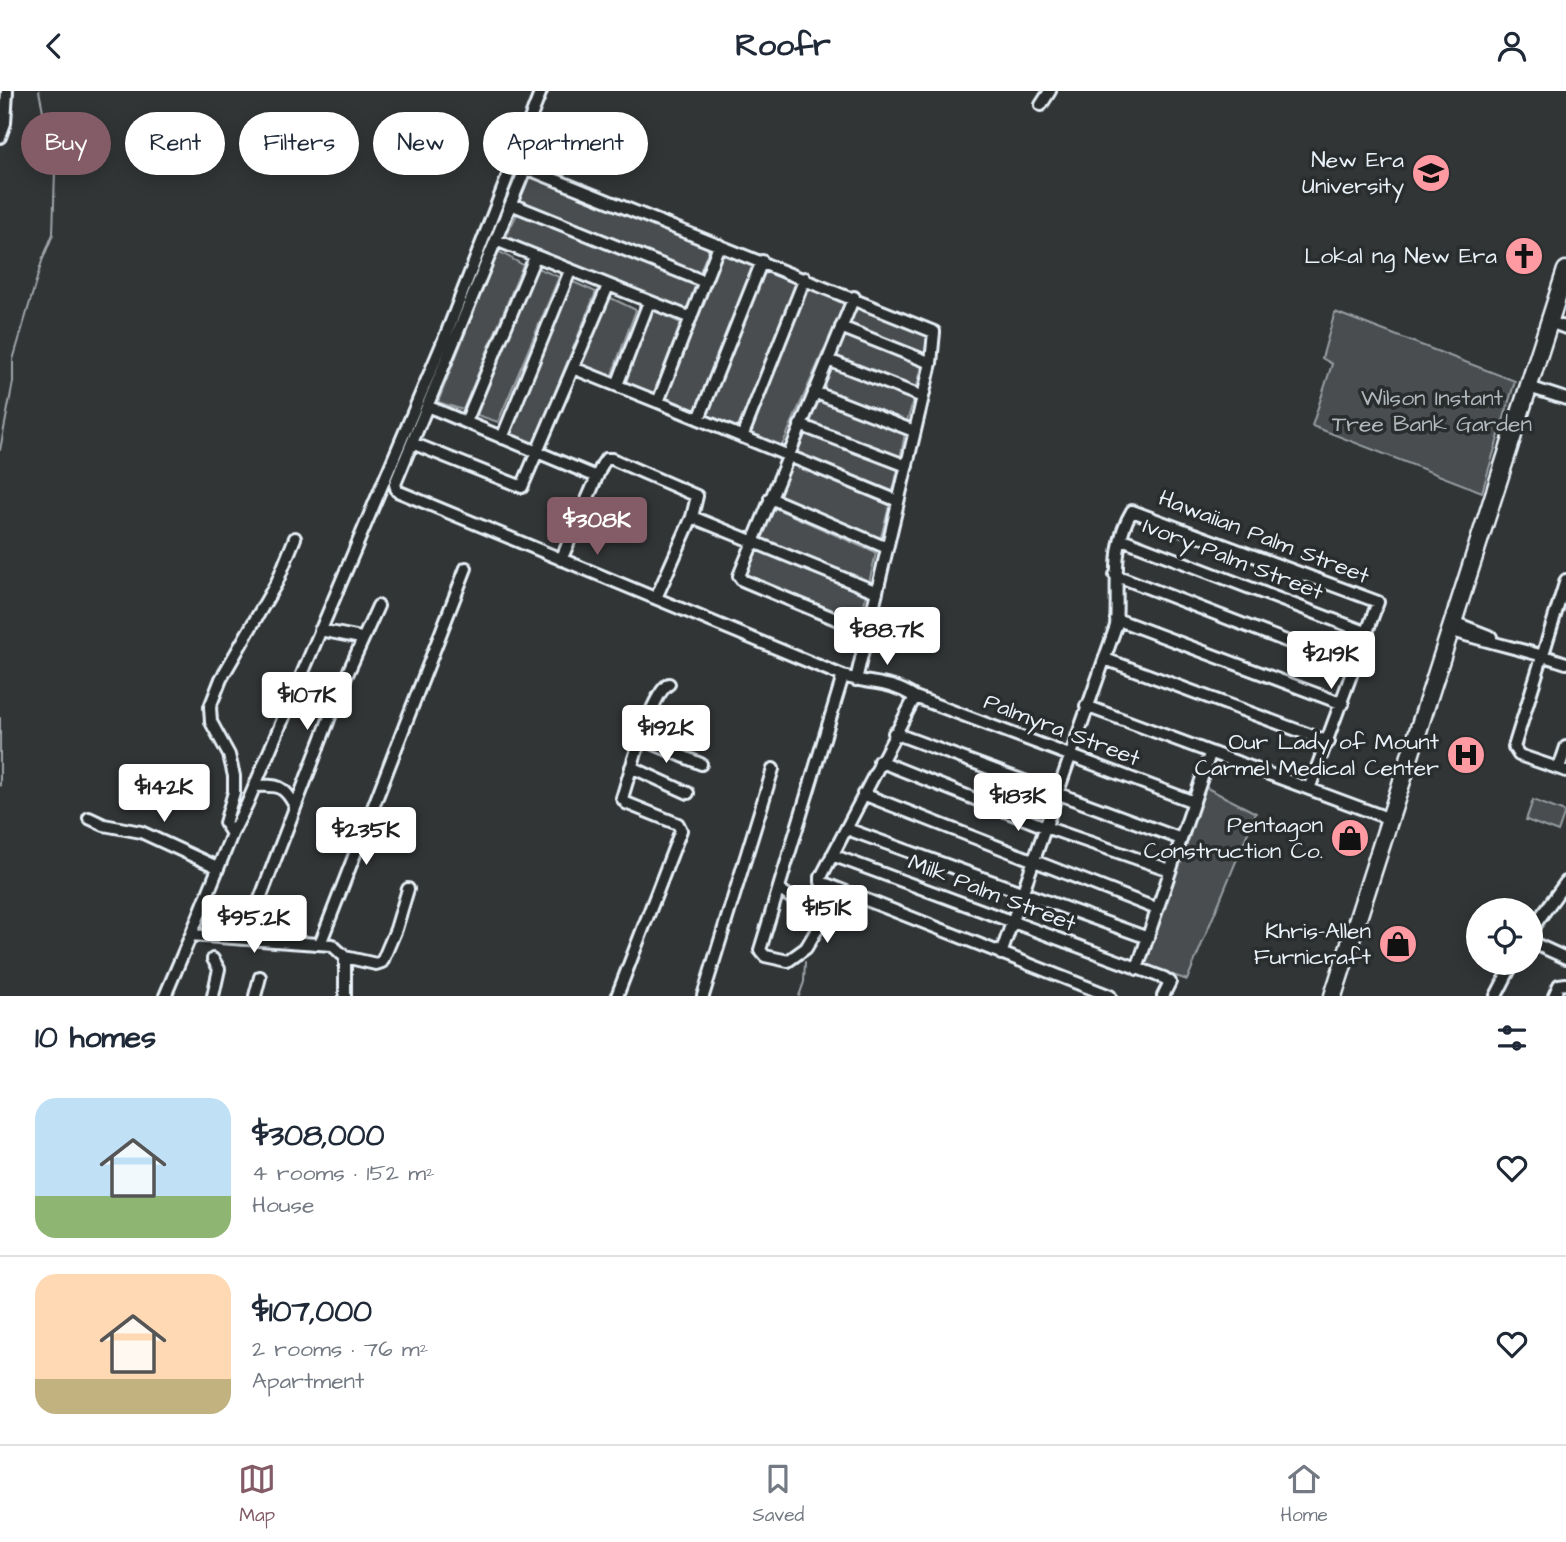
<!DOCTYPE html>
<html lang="en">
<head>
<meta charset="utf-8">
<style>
  body { margin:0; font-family:"Architects Daughter",sans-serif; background:#f2f2f3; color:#1f2937; height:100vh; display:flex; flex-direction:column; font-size:26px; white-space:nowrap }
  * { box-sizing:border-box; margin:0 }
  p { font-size:23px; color:#747a83 }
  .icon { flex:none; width:38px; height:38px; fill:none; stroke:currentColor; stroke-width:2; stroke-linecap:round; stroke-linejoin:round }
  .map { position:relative; height:905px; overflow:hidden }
  .drawer { display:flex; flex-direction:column; background:#fff; flex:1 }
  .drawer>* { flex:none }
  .top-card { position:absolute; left:21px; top:21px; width:700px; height:63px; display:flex; gap:14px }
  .tools { position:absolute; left:1466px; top:807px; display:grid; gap:14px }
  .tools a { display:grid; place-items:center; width:77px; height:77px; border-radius:50%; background:#fff; box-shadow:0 4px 18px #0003; font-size:35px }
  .price { position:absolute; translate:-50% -60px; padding:0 16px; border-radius:7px; background:#fff; color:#222; font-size:23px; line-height:46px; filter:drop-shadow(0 2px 4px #0008) }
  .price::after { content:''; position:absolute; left:50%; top:42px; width:21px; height:16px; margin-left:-10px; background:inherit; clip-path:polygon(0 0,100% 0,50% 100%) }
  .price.selected { background:#845c67; color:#fff }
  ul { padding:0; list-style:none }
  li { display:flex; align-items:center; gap:21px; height:175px; padding:0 35px }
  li+li { border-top:2px solid #e0e1e3 }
  li span { display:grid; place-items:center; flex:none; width:196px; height:140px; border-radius:21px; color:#555 }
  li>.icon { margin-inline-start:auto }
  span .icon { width:84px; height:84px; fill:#fffc; stroke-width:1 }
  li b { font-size:30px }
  h2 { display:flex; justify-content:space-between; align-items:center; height:84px; padding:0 35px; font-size:30px }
  .tag { padding:0 24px; border-radius:32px; background:#fff; box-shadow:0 4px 18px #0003; font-size:24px; line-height:63px }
  .tag.selected { background:#845c67; color:#fff }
  header { display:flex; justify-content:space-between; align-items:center; height:91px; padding:0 35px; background:#fff; font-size:32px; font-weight:700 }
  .dock { display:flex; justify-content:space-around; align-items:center; height:98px; border-top:2px solid #e0e1e3; background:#fff; font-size:19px; color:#747a83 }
  .dock a { display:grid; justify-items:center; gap:4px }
  .dock .selected { color:#845c67 }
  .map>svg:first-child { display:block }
  .green { fill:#494d4f; stroke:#989fa4; stroke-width:2 }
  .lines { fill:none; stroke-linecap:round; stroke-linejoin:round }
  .stream { stroke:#9fa5aa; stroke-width:2 }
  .minor-casing { stroke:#e8f1f8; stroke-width:16 }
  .highway-casing { stroke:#e8f1f8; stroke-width:21 }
  .minor { stroke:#2a2d2e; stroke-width:10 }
  .highway { stroke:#2a2d2e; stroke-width:16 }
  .labels { text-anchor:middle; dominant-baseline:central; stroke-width:7; stroke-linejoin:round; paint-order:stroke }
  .poi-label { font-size:23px; fill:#e8f1f8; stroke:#2a2d2e; text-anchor:end }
  .park-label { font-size:23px; fill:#b0b8bd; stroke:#2a2d2e }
  .street-label { font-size:23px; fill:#e8f1f8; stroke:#2a2d2e }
</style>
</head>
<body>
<header><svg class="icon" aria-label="back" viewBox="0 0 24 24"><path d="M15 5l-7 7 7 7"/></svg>Roofr<svg class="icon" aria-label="person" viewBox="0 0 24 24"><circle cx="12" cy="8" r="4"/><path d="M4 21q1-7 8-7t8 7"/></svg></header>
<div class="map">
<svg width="1566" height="905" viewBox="0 0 1566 905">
  <rect width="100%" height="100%" fill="#323536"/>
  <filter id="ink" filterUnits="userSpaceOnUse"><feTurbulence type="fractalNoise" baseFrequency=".0143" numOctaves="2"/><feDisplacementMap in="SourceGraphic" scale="14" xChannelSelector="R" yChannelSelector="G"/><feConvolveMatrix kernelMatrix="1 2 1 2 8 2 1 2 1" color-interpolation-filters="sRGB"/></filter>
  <g filter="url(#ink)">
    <path class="green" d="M 530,84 L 710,156 L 699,183 L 517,111 Z
      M 517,123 L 696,193 L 686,220 L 504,149 Z
      M 498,160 L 523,174 L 463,319 L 438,311 Z
      M 721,160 L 753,175 L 696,319 L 664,307 Z
      M 535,176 L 559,186 L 498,331 L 477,324 Z
      M 764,178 L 798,191 L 738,339 L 707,326 Z
      M 571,190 L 596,201 L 534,353 L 509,344 Z
      M 806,194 L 844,213 L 781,357 L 748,343 Z
      M 609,206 L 636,219 L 611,286 L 580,275 Z
      M 856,214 L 929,242 L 924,264 L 847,235 Z
      M 652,219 L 681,232 L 653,304 L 621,293 Z
      M 1335,221 L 1515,290 L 1482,401 L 1312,335 L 1332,273 L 1322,267 Z
      M 843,244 L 922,275 L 916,299 L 832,267 Z
      M 830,274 L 914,308 L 906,333 L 818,299 Z
      M 818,308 L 905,342 L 900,368 L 806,332 Z
      M 805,342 L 898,378 L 892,404 L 793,363 Z
      M 789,372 L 890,412 L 880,449 L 778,404 Z
      M 773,416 L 876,462 L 869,492 L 757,448 Z
      M 758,458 L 866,504 L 860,532 L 744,483 Z
      M 1205,696 L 1256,722 L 1187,889 L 1142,873 Z
      M 1533,709 L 1565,721 L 1558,741 L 1526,729 Z"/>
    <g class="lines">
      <path class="stream" d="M 0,359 L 13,291 L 13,269 L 42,170 L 53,143 L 55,80 L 39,0
        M 0,627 L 0,695
        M 799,905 L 804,891 L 805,871"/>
      <defs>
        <path id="minor" d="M 1041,14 L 1050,0
          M 0,46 L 5,32 L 7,0
          M 511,113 L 705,191
          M 496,149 L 691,227
          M 719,154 L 658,311 L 898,410
          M 854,206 L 739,485 L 742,489 L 867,541
          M 1550,231 L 1566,237
          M 841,236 L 931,272
          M 828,269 L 923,306
          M 573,277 L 658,311
          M 617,294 L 649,211
          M 1529,296 L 1566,308
          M 814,301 L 914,340
          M 427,315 L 597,386
          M 699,328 L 762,170
          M 466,331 L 535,166
          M 800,334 L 907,375
          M 742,346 L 805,187
          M 502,347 L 570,180
          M 412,352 L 522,396 L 608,195
          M 770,407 L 887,457
          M 692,426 L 877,501
          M 1122,448 L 1368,542
          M 561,469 L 602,374 L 606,368 L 612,368 L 697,405 L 692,426 L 656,507
          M 1115,484 L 1356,577
          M 1566,489 L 1514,656 L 1519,664 L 1566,680
          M 1116,528 L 1343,613
          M 1453,531 L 1491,546
          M 320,539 L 361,547
          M 1450,539 C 1489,552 1527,559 1566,572
          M 1105,568 L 1329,651
          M 856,589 L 931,272 L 934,241 L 531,79 L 524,81 L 395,393 L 397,400 L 843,585 C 871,594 888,589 915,606 L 1194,711
          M 915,606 L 821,786 L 821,791 L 1110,905
          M 1086,615 L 1390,728
          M 894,642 L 1181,748
          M 642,648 L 701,673
          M 879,670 L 1045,736 L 1170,779
          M 631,676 L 688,702
          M 1559,677 L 1566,656
          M 255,695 C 278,694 284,694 295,715
          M 863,703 L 1157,818
          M 89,727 L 104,734 L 141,741 L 217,776
          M 847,738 L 1148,847
          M 232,743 L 247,713 L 445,246 L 541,0
          M 832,764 L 1164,887 L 1170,891 L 1163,905
          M 779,798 L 800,813 L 814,817 L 822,830 L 806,857 L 788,870 L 765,865 L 760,859 L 843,585
          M 1531,839 L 1566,791
          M 191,844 L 232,743 L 225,732 L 234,701 L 234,685 L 229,664 L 211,631 L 210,616 L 221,588 L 277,491 L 295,447
          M 245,847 L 341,597 L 378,515
          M 1531,851 L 1566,867
          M 320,853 L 466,477
          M 1001,863 L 1116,535 C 1119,496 1110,456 1132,420 L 1378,511 L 1309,698
          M 345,866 L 376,873 L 382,871 L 396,838 L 408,798
          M 1137,878 L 1210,663
          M 165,905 L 191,844 L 332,854 L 345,866 L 345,905
          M 213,905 L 219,878 L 213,868
          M 255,905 L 260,886
          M 617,905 L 681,739 L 678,733 L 626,712 L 622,707 C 629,685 651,602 669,593
          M 703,905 L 773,678
          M 1496,905 L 1513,872
          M 1554,905 L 1559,894 L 1566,893"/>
        <path id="highway" d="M 1333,905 L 1566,179"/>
      </defs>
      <use href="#minor" class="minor-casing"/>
      <use href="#highway" class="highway-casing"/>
      <use href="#minor" class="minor"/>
      <use href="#highway" class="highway"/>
    </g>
  </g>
  <defs>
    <symbol id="university-disc" viewBox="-11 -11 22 22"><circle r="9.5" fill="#ff9aa2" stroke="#2a2d2e"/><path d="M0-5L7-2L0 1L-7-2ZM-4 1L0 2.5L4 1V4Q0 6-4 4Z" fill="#111"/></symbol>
    <symbol id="church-disc" viewBox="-11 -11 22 22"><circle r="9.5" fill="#ff9aa2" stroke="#2a2d2e"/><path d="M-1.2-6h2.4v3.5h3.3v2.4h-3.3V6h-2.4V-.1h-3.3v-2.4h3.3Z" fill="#111"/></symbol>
    <symbol id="hospital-disc" viewBox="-11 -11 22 22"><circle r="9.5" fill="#ff9aa2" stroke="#2a2d2e"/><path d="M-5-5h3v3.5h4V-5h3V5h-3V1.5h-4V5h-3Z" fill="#111"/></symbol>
    <symbol id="shop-disc" viewBox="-11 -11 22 22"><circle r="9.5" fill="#ff9aa2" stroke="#2a2d2e"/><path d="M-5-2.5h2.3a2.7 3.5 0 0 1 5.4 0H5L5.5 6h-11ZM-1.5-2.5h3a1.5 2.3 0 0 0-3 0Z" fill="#111"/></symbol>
  </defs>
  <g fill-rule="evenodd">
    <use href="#university-disc" x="1409" y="60" width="44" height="44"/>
    <use href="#church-disc" x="1502" y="143" width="44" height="44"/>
    <use href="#hospital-disc" x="1444" y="642" width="44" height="44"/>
    <use href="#shop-disc" x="1328" y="725" width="44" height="44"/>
    <use href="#shop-disc" x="1376" y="831" width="44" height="44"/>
  </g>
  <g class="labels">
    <g class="poi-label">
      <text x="1404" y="69">New Era<tspan x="1404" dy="26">University</tspan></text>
      <text x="1497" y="165">Lokal ng New Era</text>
      <text x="1439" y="651">Our Lady of Mount<tspan x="1439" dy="26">Carmel Medical Center</tspan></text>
      <text x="1323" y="734">Pentagon<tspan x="1323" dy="26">Construction Co.</tspan></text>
      <text x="1371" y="840">Khris-Allen<tspan x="1371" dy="26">Furnicraft</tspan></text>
    </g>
    <g class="park-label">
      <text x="1432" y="307">Wilson Instant<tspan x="1432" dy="26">Tree Bank Garden</tspan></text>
    </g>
    <g class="street-label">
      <text transform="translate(1264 446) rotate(21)">Hawaiian Palm Street</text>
      <text transform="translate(1233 468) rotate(21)">Ivory Palm Street</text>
      <text transform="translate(1062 639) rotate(21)">Palmyra Street</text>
      <text transform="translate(992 802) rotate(21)">Milk Palm Street</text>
    </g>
  </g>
</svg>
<div class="tools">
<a><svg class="icon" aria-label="locate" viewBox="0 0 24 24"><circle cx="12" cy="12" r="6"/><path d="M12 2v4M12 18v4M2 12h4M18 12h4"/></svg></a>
</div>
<b class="price selected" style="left:597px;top:466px">$308K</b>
<b class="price" style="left:887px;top:576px">$88.7K</b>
<b class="price" style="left:1331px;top:600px">$219K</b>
<b class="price" style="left:307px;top:641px">$107K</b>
<b class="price" style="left:666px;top:674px">$192K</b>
<b class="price" style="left:164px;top:733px">$142K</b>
<b class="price" style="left:1018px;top:742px">$183K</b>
<b class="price" style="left:366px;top:776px">$235K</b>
<b class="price" style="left:827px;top:854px">$151K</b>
<b class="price" style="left:254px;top:864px">$95.2K</b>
<div class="top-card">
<a class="tag selected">Buy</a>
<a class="tag">Rent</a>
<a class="tag">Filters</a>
<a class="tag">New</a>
<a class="tag">Apartment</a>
</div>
</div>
<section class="drawer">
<h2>10 homes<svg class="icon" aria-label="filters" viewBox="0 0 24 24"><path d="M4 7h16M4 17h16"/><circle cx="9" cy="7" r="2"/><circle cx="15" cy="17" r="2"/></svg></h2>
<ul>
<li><span style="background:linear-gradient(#bfe0f5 70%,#8fb573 0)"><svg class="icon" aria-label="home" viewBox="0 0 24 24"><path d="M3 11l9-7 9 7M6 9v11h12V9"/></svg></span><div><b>$308,000</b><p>4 rooms · 152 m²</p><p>House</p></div><svg class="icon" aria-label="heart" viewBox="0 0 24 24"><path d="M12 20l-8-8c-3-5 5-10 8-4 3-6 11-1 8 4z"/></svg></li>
<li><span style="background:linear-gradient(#ffd9b3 75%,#c2b280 0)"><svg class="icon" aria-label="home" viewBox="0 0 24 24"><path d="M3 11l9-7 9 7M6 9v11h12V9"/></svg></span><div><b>$107,000</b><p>2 rooms · 76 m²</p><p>Apartment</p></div><svg class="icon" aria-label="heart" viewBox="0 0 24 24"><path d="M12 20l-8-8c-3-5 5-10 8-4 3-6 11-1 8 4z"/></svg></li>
</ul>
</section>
<nav class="dock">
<a class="selected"><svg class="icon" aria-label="map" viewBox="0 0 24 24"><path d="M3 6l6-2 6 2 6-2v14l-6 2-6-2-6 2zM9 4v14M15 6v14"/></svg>Map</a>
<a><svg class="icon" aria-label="saved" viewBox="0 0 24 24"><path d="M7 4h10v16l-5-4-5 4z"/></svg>Saved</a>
<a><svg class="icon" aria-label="home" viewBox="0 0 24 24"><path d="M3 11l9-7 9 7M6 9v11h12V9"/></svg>Home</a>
</nav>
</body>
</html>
